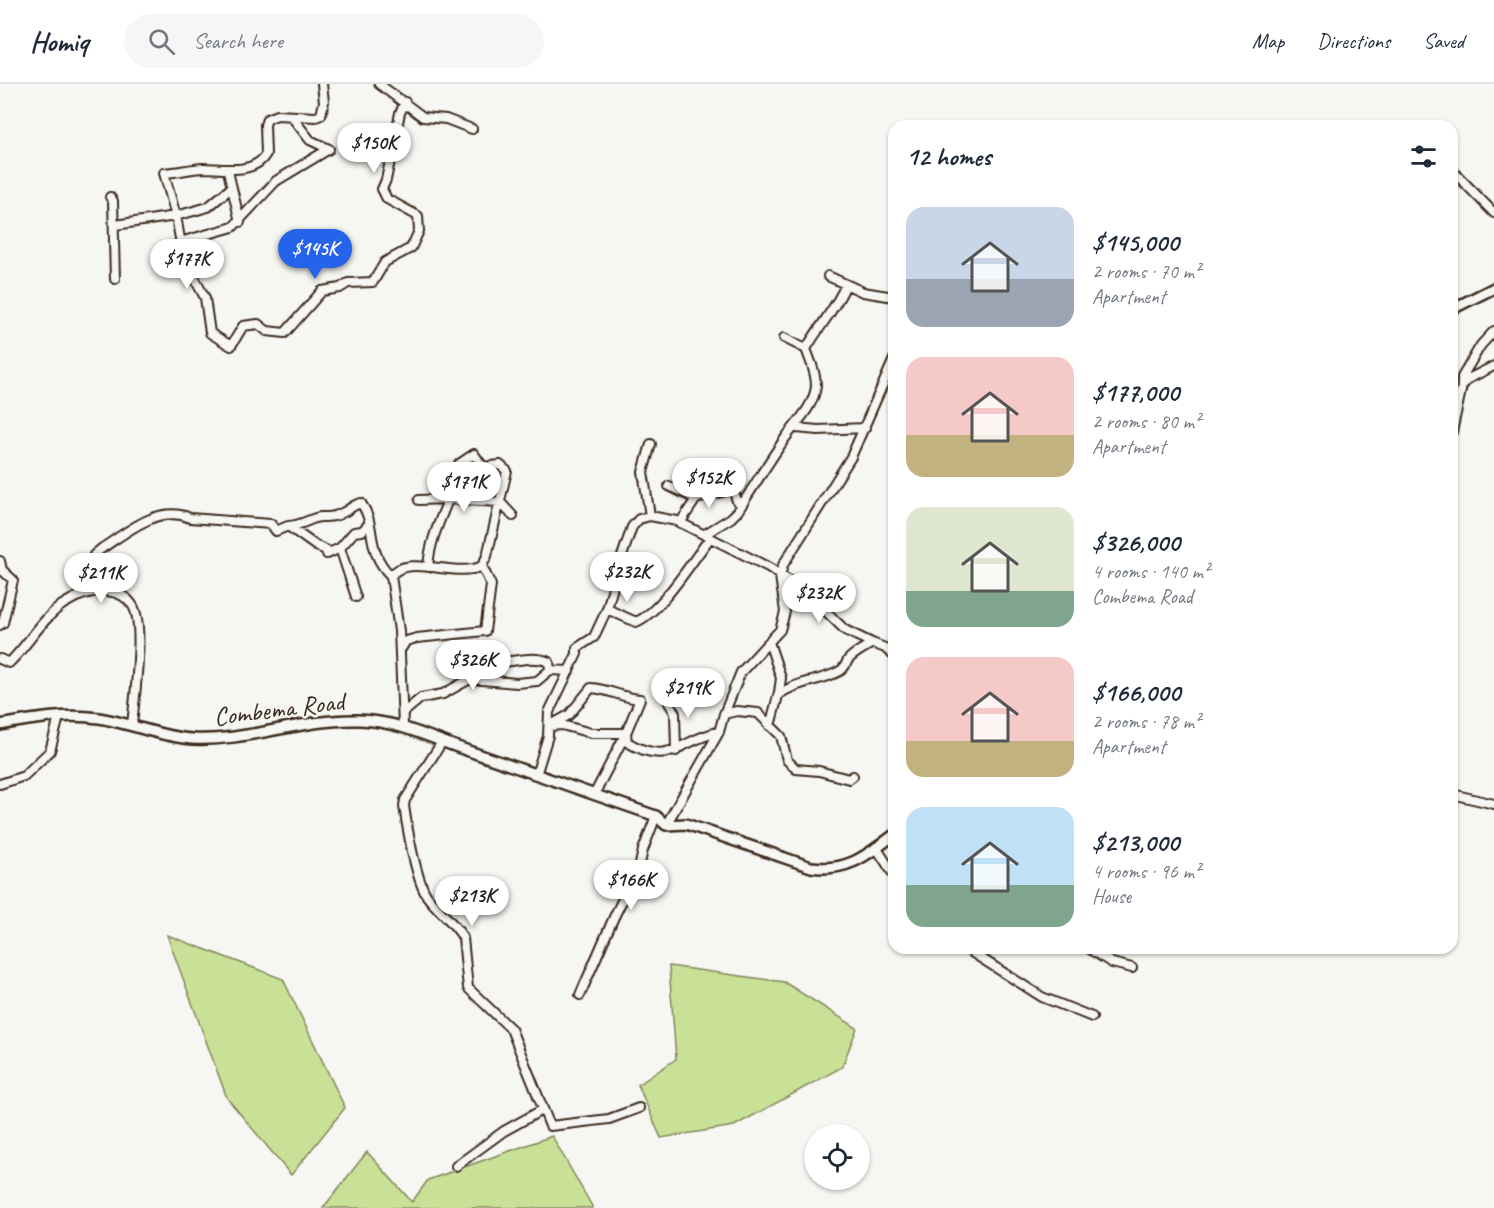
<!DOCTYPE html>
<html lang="en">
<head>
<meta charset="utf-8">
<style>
  body { margin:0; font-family:Caveat,sans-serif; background:#f6f6f7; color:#1f2937; height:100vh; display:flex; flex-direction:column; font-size:22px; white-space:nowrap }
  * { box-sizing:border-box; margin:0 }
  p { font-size:20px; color:#747a83 }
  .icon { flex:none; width:33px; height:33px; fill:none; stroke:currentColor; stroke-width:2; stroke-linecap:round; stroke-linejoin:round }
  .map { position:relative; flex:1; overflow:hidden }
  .details { position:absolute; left:888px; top:36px; width:570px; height:834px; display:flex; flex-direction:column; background:#fff; border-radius:18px; box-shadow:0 2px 4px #0004 }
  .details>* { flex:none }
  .controls { position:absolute; left:804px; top:1040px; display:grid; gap:12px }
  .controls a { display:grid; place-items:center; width:66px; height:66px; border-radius:50%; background:#fff; box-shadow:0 2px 4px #0004; font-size:30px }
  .price { position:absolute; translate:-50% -51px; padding:0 14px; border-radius:21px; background:#fff; color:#222; font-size:20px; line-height:39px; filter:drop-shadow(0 2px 3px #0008) }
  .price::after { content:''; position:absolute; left:50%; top:36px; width:18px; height:14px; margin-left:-9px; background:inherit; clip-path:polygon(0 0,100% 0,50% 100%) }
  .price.active { background:#2563eb; color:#fff }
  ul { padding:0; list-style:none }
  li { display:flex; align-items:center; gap:18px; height:150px; padding:0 18px }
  li span { display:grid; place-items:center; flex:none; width:168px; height:120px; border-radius:18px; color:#555 }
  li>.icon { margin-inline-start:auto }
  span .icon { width:72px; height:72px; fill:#fffc; stroke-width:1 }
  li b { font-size:26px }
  h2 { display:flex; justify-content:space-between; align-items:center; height:72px; padding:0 18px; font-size:26px }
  header { display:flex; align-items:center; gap:36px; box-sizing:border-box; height:84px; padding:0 30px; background:#fff; border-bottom:2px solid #e0e1e3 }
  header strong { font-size:28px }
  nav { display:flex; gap:33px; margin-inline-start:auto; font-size:21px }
  .search { width:420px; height:54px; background:#f6f6f7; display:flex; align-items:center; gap:15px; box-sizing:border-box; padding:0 21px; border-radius:33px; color:#747a83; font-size:22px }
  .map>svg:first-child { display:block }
  .green { fill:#c9e197; stroke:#82865a; stroke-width:1.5 }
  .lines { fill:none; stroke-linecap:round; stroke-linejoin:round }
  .minor-casing { stroke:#3b2a1e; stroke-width:12 }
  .tertiary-casing { stroke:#3b2a1e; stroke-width:14 }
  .minor { stroke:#f6f6f2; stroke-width:8 }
  .tertiary { stroke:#f6f6f2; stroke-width:9 }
  .labels { text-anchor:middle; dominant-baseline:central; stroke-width:5; stroke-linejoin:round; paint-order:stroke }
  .street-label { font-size:26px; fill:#3b2a1e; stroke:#f6f6f2 }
</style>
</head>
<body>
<header>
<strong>Homiq</strong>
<div class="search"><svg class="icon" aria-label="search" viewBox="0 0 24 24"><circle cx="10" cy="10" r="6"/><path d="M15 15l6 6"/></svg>Search here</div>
<nav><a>Map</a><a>Directions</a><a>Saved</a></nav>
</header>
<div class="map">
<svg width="1494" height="1124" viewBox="0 0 1494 1124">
  <rect width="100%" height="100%" fill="#f6f6f2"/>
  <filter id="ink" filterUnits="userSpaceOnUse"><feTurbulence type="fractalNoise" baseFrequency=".0167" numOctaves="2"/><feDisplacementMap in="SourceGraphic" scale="12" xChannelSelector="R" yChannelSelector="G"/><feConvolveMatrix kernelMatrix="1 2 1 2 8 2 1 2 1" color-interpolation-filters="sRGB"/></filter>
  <g filter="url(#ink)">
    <path class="green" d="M 167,851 L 283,895 L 345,1024 L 291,1091 L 227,1014 Z
      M 669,882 L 784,898 L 857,944 L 842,983 L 734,1042 L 661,1054 L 638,1001 L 676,975 Z
      M 552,1052 L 593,1124 L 323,1124 L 367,1068 L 412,1118 L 428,1096 Z"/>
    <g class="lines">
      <defs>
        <path id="minor" d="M 322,0 L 324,18 L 321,31 L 316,33 L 277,31 L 267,35 L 265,41 L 266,70 C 255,91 222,84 203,84 C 190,85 177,88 164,89 L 176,132 L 183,172 L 205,214 L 210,249 L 231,262 L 243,242 L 258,240 L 267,247 L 285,249 L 322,207 L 340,204 L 348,199 L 373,198 L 385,178 L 411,164 L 419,147 L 418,132 L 387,115 L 382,105 L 386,96 L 400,29 L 405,18
          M 379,0 L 423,33 L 446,35 L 472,45
          M 292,33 L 310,56 L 329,65
          M 1452,86 L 1494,129
          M 228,87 L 240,138
          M 110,113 L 113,117 L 115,195
          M 115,141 L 176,132 L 208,123 L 231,104
          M 180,158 L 233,143 L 276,97 L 329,65
          M 828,192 L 863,208 L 894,213
          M 806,265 C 818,244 838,221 846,200
          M 1462,302 L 1468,295 L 1494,282
          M 796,344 L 818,346 L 865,344
          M 1452,348 L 1462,302 L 1462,293 L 1481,261 L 1494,247
          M 669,402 L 696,415
          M 419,416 L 446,415 L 500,418 L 513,432
          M 650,432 L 643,388 L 651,360
          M 680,439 L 696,415 L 733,405 L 737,417 L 742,420
          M 288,442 C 302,442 312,433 321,433 C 329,433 336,433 344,428 C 351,424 353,421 361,419 C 378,443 364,465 391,492
          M 705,450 L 731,434 L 738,427 C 753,403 768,379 784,356 C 795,340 815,322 816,301 C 816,288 810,276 806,265 L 784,254
          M 0,477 L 2,486 L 13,496 L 3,539 L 0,541
          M 102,507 L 94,471 L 101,465 C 126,449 158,420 190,434 L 271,440 L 276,447 L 288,442 L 316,462 L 326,466 L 327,470 L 340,464
          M 356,513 L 340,464 L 354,448 L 362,447 L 369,440
          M 607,525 L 636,538 C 661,528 692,477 710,454
          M 769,558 L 781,594 L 779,608 L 781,609 C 800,596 820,598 840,587 C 845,584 845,581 848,576 C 854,569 865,564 872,559 L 885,564 L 894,572
          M 401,565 L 406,557 L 417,554 L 485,547 L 491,501 L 482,482
          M 0,575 L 9,579 C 28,561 40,537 62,521 C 74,513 91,506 106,507 C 116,508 127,512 133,522 C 145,542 134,617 132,642
          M 470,595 L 517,599 L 537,597 L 550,586 L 569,587
          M 671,601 L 669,619 L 675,629 L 676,667
          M 403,629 L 421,614 L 443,610 L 470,595 L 491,578 C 511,580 531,570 549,578 L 550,586
          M 724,630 L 737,627 L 758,629 L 781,652 L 787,676 L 796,685 L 819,687 L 849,695 L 853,692
          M 403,641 L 399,547 L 391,492 C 406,469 459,495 482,482 L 487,472 L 507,387 L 500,381 L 483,383 L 474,370 L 459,380 C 452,418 431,443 428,483
          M 770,642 L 779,608
          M 442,658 L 405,716 L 404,722 C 407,742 416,796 427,812 C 437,826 456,840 463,854 L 468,904 L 511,945 L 550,1042 L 609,1035 L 639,1024
          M 536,691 L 548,652 L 549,628 L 577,570 L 577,564 L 594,553 L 607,525 L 619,481 L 632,443 L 639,435 L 650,432 L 677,437 L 768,483 L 804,506 L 845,546 L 872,559
          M 0,700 L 24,692 L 50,667 L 59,633
          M 1452,710 L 1494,720
          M 594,711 L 626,649 L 591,649 L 562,641 L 549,642 L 569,631 L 591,604 C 609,605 623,614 640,615 L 626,649 L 627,658 C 671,684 678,656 719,648
          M 666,741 L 719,648 L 724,630 L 741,588 L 780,546 L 785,528 L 780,492 L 783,481 L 851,373 L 894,275
          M 876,763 L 894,791
          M 965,864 L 1042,913 L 1092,933
          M 1088,864 L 1112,879 L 1132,884
          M 580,911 L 614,833 L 640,780 L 643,766 L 656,732
          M 456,1082 L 504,1047 L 542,1026"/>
        <path id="tertiary" d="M 1452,225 L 1494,204
          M 0,641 C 32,635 67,629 99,634 C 130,639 161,653 192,655 C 248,658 302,634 359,636 C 397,637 428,653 463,665 C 527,687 592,710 656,732 L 666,741 L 686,740 L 811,783 C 847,788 866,772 894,751"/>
      </defs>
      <use href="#minor" class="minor-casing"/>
      <use href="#tertiary" class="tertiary-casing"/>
      <use href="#minor" class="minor"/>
      <use href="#tertiary" class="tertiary"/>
    </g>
  </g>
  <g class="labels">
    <g class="street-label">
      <text transform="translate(279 625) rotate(-7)">Combema Road</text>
    </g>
  </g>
</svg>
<div class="controls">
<a><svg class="icon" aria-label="locate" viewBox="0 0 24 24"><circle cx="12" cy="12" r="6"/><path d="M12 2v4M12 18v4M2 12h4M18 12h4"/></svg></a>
</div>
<b class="price" style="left:374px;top:90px">$150K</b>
<b class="price active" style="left:315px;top:196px">$145K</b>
<b class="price" style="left:187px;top:206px">$177K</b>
<b class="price" style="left:709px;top:425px">$152K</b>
<b class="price" style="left:464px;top:429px">$171K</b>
<b class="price" style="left:627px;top:519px">$232K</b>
<b class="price" style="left:101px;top:520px">$211K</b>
<b class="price" style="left:819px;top:540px">$232K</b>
<b class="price" style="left:473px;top:607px">$326K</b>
<b class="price" style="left:688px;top:635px">$219K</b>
<b class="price" style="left:631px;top:827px">$166K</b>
<b class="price" style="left:472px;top:843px">$213K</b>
<section class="details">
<h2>12 homes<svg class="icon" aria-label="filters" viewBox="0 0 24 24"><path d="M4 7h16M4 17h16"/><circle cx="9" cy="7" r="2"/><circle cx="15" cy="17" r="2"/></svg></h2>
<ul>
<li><span style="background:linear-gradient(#c9d6e8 60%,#9aa5b1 0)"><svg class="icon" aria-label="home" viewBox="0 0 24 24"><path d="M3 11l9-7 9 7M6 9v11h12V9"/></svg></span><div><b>$145,000</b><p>2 rooms · 70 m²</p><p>Apartment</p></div></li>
<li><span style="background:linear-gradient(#f6c9c9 65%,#c2b280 0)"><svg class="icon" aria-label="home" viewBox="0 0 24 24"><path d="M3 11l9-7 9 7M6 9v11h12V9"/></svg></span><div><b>$177,000</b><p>2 rooms · 80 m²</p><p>Apartment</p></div></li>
<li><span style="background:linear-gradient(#dfe7d0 70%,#7fa58c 0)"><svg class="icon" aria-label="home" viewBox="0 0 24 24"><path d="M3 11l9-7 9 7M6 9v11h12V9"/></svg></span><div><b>$326,000</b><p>4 rooms · 140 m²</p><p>Combema Road</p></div></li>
<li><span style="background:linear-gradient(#f6c9c9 70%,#c2b280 0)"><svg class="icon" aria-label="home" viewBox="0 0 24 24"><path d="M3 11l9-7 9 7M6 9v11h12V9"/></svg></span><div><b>$166,000</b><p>2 rooms · 78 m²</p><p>Apartment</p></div></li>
<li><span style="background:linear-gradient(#bfe0f5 65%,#7fa58c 0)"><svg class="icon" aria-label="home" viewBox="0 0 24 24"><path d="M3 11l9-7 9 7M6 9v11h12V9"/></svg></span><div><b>$213,000</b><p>4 rooms · 96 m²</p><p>House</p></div></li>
</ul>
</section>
</div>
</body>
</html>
